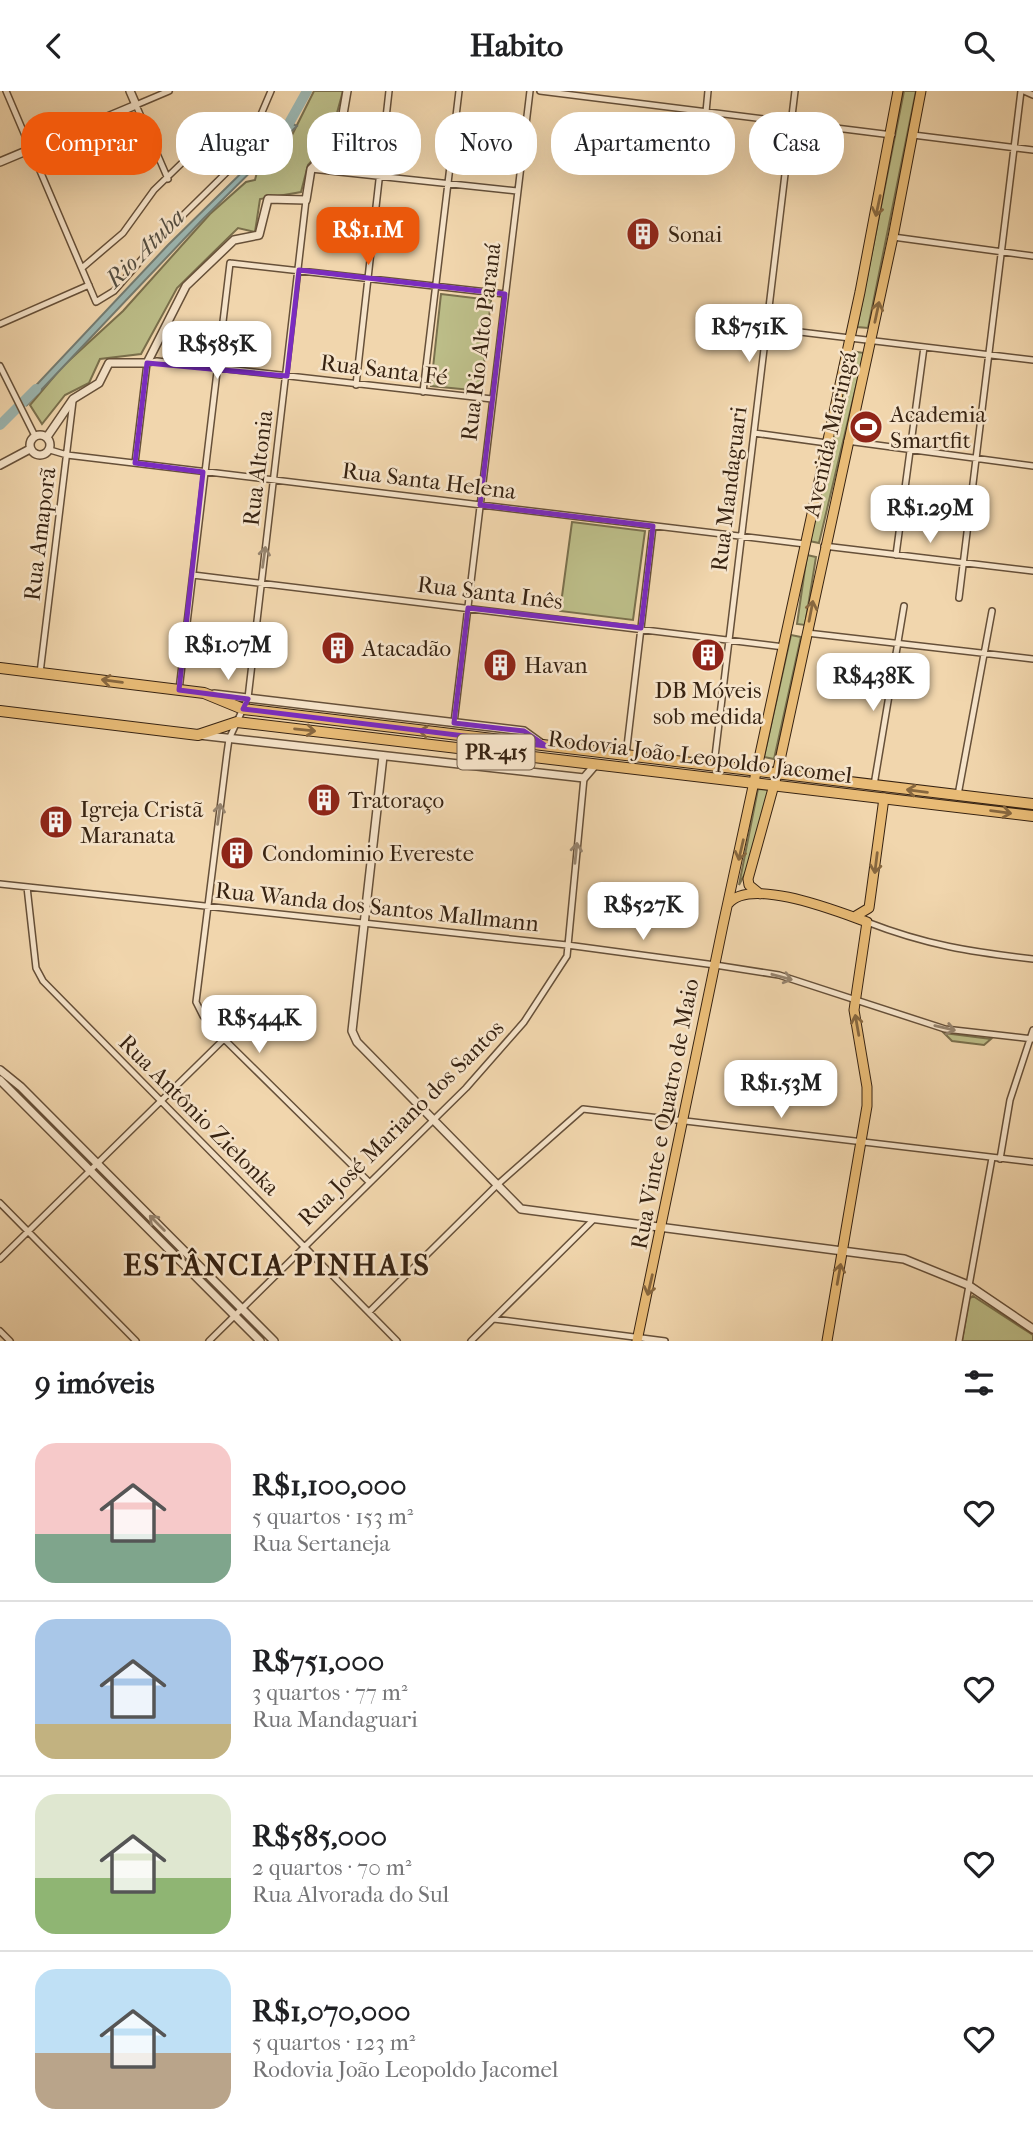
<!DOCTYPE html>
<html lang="pt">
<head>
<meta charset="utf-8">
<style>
  body { margin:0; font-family:"IM FELL French Canon",serif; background:#f2f2f2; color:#202124; height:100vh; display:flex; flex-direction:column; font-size:26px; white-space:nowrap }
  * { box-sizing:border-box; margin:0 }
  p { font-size:23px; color:#757577 }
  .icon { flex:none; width:38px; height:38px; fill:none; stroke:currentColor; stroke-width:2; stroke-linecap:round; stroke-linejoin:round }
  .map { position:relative; height:1250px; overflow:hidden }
  .side { display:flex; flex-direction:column; background:#fff; flex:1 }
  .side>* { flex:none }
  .banner { position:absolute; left:21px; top:21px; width:992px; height:63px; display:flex; gap:14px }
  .price { position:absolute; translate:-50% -60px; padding:0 16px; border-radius:14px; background:#fff; color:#222; font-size:23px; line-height:46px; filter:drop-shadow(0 2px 4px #0008) }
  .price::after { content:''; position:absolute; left:50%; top:42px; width:21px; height:16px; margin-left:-10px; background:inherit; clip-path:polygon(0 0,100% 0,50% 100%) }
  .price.on { background:#ea580c; color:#fff }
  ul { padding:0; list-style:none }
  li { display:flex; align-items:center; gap:21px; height:175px; padding:0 35px }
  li+li { border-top:2px solid #e0e0e0 }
  li span { display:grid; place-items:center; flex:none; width:196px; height:140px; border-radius:21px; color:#555 }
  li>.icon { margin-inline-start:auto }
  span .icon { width:84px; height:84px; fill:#fffc; stroke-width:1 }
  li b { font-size:30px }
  h2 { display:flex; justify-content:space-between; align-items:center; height:84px; padding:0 35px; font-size:30px }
  .tag { padding:0 24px; border-radius:28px; background:#fff; box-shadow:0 7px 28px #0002; font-size:24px; line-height:63px }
  .tag.on { background:#ea580c; color:#fff }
  header { display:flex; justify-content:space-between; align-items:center; height:91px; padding:0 35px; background:#fff; font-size:32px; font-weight:700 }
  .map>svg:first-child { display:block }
  .green { fill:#bcbd88; stroke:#7a704d; stroke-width:2 }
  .water { fill:#9cb7b2; stroke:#747c72; stroke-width:2 }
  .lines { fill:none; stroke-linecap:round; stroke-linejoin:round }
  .river { stroke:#9cb7b2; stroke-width:10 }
  .minor-casing { stroke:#665039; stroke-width:8 }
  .tertiary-casing { stroke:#665039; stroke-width:10 }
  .primary-casing { stroke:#372312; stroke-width:11 }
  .trunk-casing { stroke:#372312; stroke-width:12 }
  .minor { stroke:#f6e4ca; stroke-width:5 }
  .tertiary { stroke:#f6e4ca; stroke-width:7 }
  .primary { stroke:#e8bb76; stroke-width:9 }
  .trunk { stroke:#e8bb76; stroke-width:10 }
  .oneway { stroke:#87673f }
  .oneway2 { stroke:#96846e }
  .marked { fill:none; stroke:#7b2cbf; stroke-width:5; stroke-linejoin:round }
  .labels { text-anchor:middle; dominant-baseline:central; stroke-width:5; stroke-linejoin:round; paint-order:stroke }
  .shield { fill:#f6e4ca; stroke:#705d49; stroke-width:2 }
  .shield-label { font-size:21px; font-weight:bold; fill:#372312 }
  .poi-label { font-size:23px; fill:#372312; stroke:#f6e4ca; text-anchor:start }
  .street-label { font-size:23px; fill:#372312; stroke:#f6e4ca }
  .water-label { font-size:24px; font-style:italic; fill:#554f42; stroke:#f6e4ca }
  .district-label { font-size:30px; font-weight:bold; letter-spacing:2px; fill:#372312; stroke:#f6e4ca }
</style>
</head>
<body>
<header><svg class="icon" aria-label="back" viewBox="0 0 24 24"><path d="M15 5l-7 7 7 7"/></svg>Habito<svg class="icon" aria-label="search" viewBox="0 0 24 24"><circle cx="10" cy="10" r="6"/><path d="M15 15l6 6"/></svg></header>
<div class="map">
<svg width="1033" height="1250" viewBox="0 0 1033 1250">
  <rect width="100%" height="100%" fill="#f1d6ad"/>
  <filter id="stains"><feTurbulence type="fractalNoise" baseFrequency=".00286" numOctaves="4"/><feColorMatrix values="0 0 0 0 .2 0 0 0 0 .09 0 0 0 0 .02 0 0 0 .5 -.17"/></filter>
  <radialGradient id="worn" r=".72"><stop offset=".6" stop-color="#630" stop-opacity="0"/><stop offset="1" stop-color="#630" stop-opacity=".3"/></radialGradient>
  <path class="green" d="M 314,0 L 343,0 L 329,51 L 308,74 L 301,101 L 260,108 L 255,141 L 238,137 L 177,197 L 141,263 L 100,268 L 89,292 L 65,304 L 42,333 L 30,314 L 62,276 L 123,220 L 210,123 L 246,91 L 255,89 L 257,81 L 286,56 Z
    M 904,0 L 916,0 L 868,237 L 857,236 Z
    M 441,203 L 491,209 L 481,300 L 431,295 Z
    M 851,260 L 864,262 L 819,452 L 809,450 Z
    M 572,431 L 645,440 L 633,529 L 560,520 Z
    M 807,464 L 816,466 L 805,534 L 797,533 Z
    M 791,544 L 801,546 L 774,668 L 764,666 Z
    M 758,698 L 769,699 L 749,775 L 739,794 Z
    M 944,942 L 991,948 L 984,954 L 952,950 Z
    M 973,1205 L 1033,1244 L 1033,1250 L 962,1250 L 969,1208 Z"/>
  <path class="water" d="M 287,30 L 297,35 L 203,128 L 27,314 L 25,306 L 168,154 L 276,48 Z"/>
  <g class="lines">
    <path class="river" d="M 283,43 L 307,0
      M 0,334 L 36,298"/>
    <defs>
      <path id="minor" d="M 6,0 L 96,211 L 114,200 L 164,143 L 232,76 L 248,54 L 271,0
        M 540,0 L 892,44
        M 1024,0 L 1033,4
        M 706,21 L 708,0
        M 913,44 L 1033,59
        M 311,78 L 517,100
        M 168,88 L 136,14 L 169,0
        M 306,109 L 248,607 L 229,648 L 227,662 L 196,911 L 203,925 L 224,948 L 369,1091
        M 893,146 L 1033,165
        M 230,172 L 505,203
        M 82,177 L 123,142 L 154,99 L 187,67 L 215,45
        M 0,233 L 89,194
        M 767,237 L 1033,269
        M 0,275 L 35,345
        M 356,294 L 389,0
        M 423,301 L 459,0
        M 754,342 L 827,352
        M 847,350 L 1033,375
        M 50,359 L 67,364 L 805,453
        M 135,372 L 147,272 L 157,270 L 492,308
        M 824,455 L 1033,480
        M 896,464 L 924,256
        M 193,484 L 784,556
        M 959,507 L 1021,0
        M 807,542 L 1033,568
        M 40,582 L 73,310
        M 179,599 L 230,172
        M 454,632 L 530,0
        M 626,664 L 653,435
        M 714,674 L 795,0
        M 874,694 L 904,515
        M 958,704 L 992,520
        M 0,793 L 567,854 L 715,874 L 779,884 L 945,938 L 1033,948
        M 27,796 L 36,877 L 43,890 L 397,1250
        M 867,831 C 926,854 971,861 1033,868
        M 1000,1068 L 1010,1009 L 1033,939
        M 0,1112 L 136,1250
        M 0,1168 L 224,948
        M 369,1221 L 497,1094 L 583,1018 L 1033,1071
        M 494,1228 L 665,1250
        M 0,1240 L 10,1250
        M 209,1250 L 466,997 L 524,931 L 567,865 L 584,687
        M 471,1250 L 593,1129
        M 959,1250 L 992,1067"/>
      <path id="tertiary" d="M 0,71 L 136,14 L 130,0
        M30 354a10 10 0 1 1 20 0a10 10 0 1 1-20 0Z
        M 47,346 L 73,308 L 99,292 L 109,272 L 147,272 L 186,195 L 234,149 L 259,144 L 268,108 L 306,109 L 311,78 L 330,59 L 341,35 L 347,0
        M 0,374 L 30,358
        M 214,603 L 524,640 L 542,653
        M 199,644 L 584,687 L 596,673
        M 383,665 L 352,940 L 357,951 L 521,1118 L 904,1168 L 968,1194 L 1033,1238
        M 0,979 L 21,996 L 274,1250
        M 0,989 L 260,1250"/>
      <path id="primary" d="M 760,803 L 749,794 L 748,788 L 777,683 L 893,146 L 921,0
        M 728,813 C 750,785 839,821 867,831 L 854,919 L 867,996 L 867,1015 L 827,1250
        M 854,826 L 869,817 L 884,707
        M 637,1250 L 723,834 L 860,201 L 898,0"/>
      <path id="trunk" d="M 0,577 L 204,602 L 243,618 L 1033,713
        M 0,620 L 198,644 L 237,631 L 1033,725"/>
    </defs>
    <use href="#minor" class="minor-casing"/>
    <use href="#tertiary" class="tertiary-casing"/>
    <use href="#primary" class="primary-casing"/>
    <use href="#trunk" class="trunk-casing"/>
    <use href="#minor" class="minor"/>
    <use href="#tertiary" class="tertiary"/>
    <use href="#primary" class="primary"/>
    <use href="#trunk" class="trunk"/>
  </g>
  <defs><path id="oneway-shaft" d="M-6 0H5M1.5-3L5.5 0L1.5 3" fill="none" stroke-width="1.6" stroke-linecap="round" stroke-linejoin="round" transform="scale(1.75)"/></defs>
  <g class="oneway">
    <use href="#oneway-shaft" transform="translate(878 115) rotate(102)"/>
    <use href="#oneway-shaft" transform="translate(877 221) rotate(-78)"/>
    <use href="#oneway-shaft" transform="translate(811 520) rotate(-79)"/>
    <use href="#oneway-shaft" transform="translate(112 590) rotate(-173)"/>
    <use href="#oneway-shaft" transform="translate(305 639) rotate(6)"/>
    <use href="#oneway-shaft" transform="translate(429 641) rotate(-173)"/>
    <use href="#oneway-shaft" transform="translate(917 700) rotate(-173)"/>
    <use href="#oneway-shaft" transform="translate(1001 721) rotate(7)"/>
    <use href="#oneway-shaft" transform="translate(741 759) rotate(103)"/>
    <use href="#oneway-shaft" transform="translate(876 772) rotate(97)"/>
    <use href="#oneway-shaft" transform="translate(857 934) rotate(-100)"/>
    <use href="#oneway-shaft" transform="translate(839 1183) rotate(-80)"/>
    <use href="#oneway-shaft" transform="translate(650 1194) rotate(103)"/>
  </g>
  <g class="oneway2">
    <use href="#oneway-shaft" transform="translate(264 466) rotate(-82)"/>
    <use href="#oneway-shaft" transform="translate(219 723) rotate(-82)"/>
    <use href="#oneway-shaft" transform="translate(576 762) rotate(-84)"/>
    <use href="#oneway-shaft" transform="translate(782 886) rotate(15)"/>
    <use href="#oneway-shaft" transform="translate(945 937) rotate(13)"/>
    <use href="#oneway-shaft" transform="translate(157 1132) rotate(-135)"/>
  </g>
  <path class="marked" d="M 299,179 L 505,203 L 480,414 L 653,435 L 641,537 L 468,517 L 454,632 L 524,640 L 546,655 L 243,618 L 248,608 L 179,599 L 203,381 L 135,372 L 147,272 L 287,285 Z"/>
  <defs>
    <symbol id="building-disc" viewBox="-11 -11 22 22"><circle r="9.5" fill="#8f2418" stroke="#f6e4ca"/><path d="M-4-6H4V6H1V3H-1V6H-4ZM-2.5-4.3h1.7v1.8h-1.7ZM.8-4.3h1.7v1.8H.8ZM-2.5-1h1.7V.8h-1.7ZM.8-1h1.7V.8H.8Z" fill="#fff"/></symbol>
    <symbol id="stadium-disc" viewBox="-11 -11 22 22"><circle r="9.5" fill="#8f2418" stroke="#f6e4ca"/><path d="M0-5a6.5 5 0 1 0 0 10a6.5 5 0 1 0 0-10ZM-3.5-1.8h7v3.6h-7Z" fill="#fff"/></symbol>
  </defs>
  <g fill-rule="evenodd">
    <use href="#building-disc" x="624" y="124" width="38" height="38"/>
    <use href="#stadium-disc" x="847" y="317" width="38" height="38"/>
    <use href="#building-disc" x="319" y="538" width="38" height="38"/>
    <use href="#building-disc" x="689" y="545" width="38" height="38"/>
    <use href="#building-disc" x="481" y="555" width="38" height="38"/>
    <use href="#building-disc" x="305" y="690" width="38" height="38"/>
    <use href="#building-disc" x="37" y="712" width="38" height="38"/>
    <use href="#building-disc" x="218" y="743" width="38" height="38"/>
  </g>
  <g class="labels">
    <rect class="shield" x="457.5" y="643.5" width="77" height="35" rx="5"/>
    <g class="shield-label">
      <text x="496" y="661">PR-415</text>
    </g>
    <g class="poi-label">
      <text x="668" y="143">Sonai</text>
      <text x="890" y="323">Academia<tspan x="890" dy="26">Smartfit</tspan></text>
      <text x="362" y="557">Atacadão</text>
      <text x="524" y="574">Havan</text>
      <text x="708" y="599" text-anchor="middle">DB Móveis<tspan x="708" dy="26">sob medida</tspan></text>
      <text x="348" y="709">Tratoraço</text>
      <text x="80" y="718">Igreja Cristã<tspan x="80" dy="26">Maranata</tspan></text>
      <text x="262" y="762">Condominio Evereste</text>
    </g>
    <g class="street-label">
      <text transform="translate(481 251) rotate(-83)">Rua Rio Alto Paraná</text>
      <text transform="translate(384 279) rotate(7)">Rua Santa Fé</text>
      <text transform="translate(830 343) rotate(-77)">Avenida Maringá</text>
      <text transform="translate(258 377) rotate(-83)">Rua Altonia</text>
      <text transform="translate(429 390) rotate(7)">Rua Santa Helena</text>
      <text transform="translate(729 398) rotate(-83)">Rua Mandaguari</text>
      <text transform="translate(40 443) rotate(-83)">Rua Amaporã</text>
      <text transform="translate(490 502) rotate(7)">Rua Santa Inês</text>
      <text transform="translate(700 666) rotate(7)">Rodovia João Leopoldo Jacomel</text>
      <text transform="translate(377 816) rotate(6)">Rua Wanda dos Santos Mallmann</text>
      <text transform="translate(665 1023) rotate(-79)">Rua Vinte e Quatro de Maio</text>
      <text transform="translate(199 1024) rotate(45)">Rua Antônio Zielonka</text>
      <text transform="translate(401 1032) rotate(-45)">Rua José Mariano dos Santos</text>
    </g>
    <g class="water-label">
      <text transform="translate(145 157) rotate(-45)">Rio Atuba</text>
    </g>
    <g class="district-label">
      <text x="277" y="1174">ESTÂNCIA PINHAIS</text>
    </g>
  </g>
  <rect width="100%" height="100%" filter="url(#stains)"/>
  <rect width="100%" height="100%" fill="url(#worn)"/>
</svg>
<b class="price on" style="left:368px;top:176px">R$1.1M</b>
<b class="price" style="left:749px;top:273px">R$751K</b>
<b class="price" style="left:217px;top:290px">R$585K</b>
<b class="price" style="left:930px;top:454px">R$1.29M</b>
<b class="price" style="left:228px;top:591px">R$1.07M</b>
<b class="price" style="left:873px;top:622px">R$438K</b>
<b class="price" style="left:643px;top:851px">R$527K</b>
<b class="price" style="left:259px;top:964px">R$544K</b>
<b class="price" style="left:781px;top:1029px">R$1.53M</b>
<div class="banner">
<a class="tag on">Comprar</a>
<a class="tag">Alugar</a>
<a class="tag">Filtros</a>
<a class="tag">Novo</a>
<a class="tag">Apartamento</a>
<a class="tag">Casa</a>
</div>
</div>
<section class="side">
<h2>9 imóveis<svg class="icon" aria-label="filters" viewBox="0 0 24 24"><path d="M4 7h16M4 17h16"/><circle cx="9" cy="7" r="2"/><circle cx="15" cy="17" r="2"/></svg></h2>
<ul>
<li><span style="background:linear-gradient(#f6c9c9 65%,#7fa58c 0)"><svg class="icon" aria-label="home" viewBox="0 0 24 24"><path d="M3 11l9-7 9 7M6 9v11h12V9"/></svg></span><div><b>R$1,100,000</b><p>5 quartos · 153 m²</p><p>Rua Sertaneja</p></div><svg class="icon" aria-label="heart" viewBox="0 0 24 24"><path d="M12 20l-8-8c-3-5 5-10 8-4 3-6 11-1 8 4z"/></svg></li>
<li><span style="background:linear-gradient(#a9c7e8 75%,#c2b280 0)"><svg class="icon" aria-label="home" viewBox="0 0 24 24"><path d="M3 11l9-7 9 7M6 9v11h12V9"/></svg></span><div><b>R$751,000</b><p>3 quartos · 77 m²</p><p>Rua Mandaguari</p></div><svg class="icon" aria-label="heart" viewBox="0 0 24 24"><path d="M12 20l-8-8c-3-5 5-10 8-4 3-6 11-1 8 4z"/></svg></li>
<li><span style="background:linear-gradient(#dfe7d0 60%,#8fb573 0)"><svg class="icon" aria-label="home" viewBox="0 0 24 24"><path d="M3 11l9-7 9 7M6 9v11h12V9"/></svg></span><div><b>R$585,000</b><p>2 quartos · 70 m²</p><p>Rua Alvorada do Sul</p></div><svg class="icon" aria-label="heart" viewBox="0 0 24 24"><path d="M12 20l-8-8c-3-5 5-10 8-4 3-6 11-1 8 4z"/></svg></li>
<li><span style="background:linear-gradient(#bfe0f5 60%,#b9a48a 0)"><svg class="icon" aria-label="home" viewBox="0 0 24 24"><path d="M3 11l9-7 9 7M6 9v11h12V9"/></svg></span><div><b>R$1,070,000</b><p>5 quartos · 123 m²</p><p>Rodovia João Leopoldo Jacomel</p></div><svg class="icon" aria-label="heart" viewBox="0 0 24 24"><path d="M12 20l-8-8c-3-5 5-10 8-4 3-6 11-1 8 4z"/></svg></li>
</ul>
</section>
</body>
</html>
